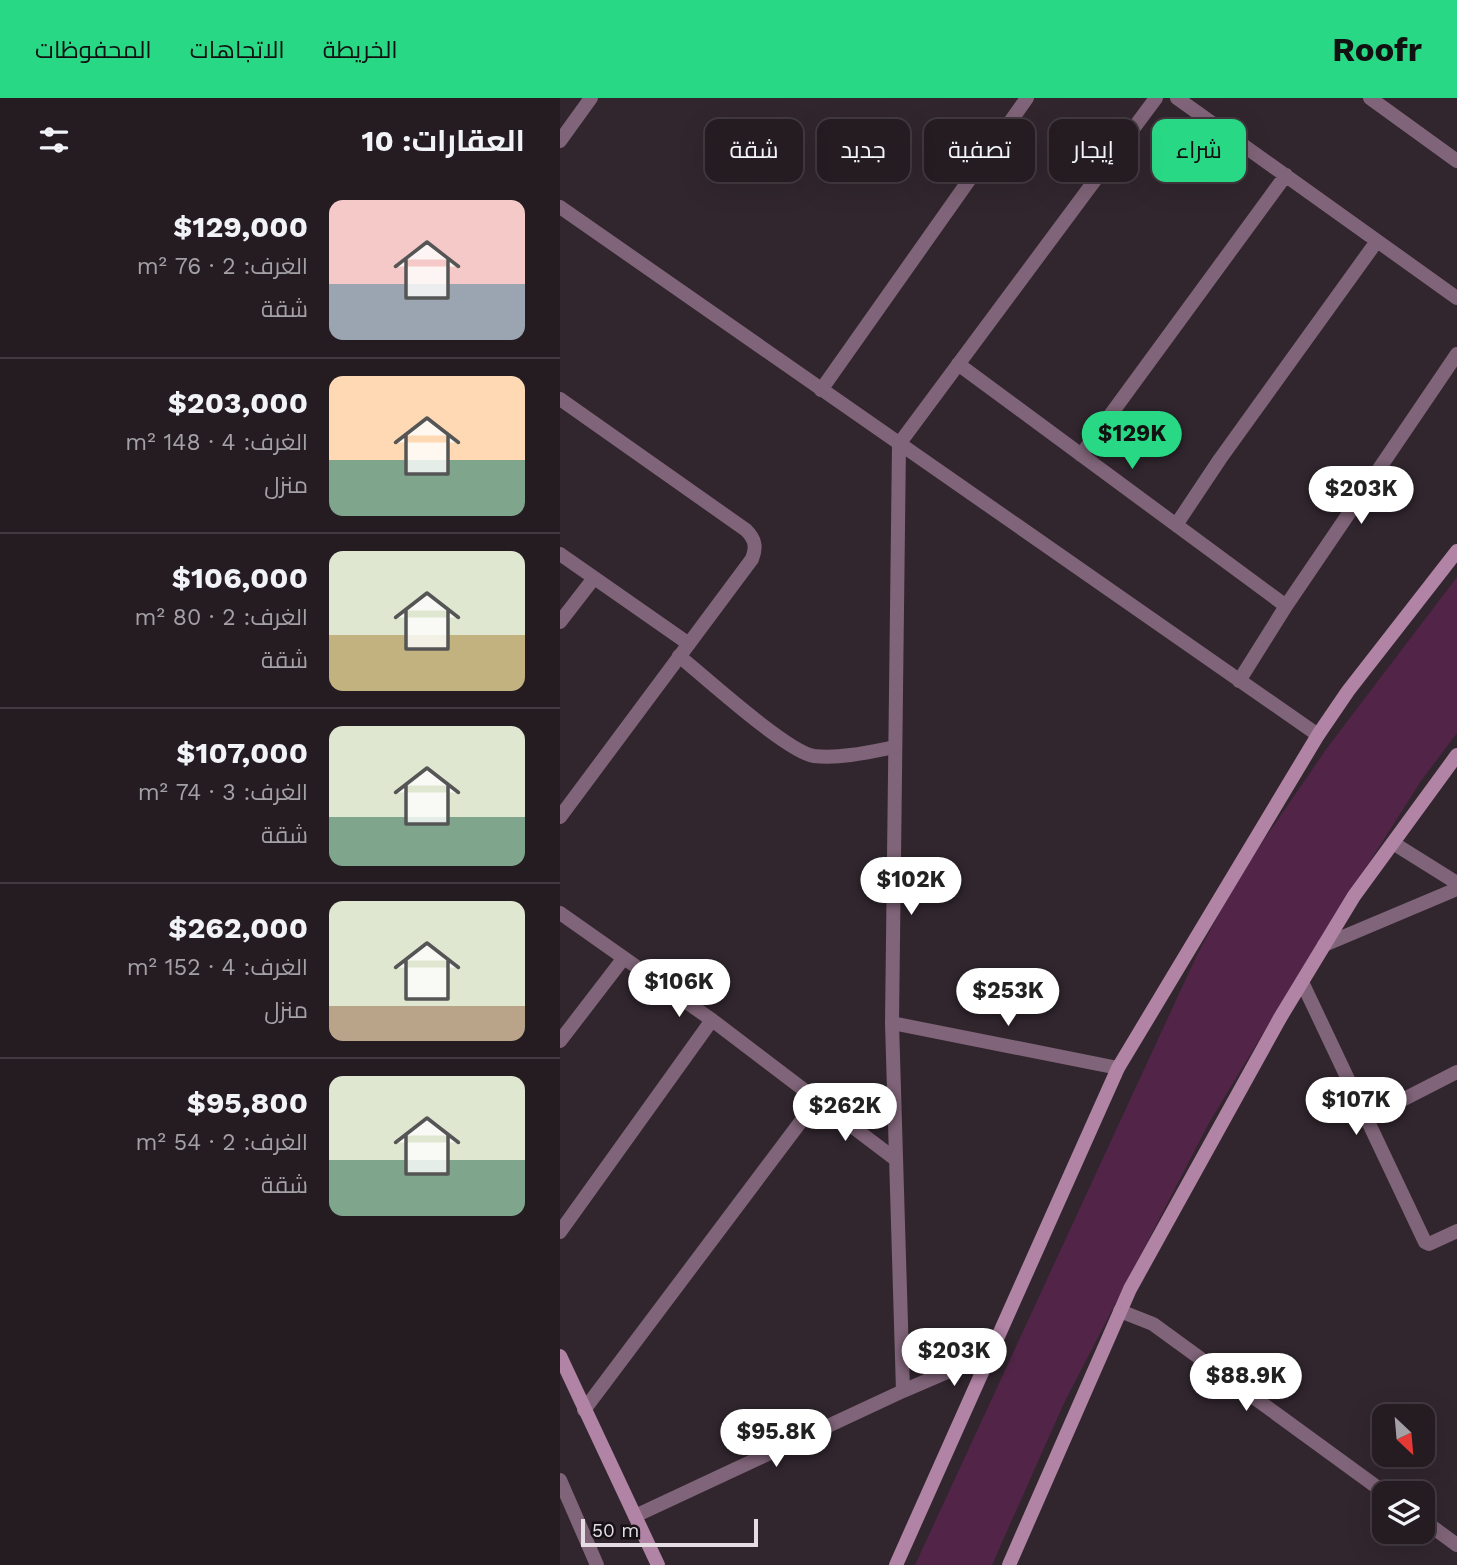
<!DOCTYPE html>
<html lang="ar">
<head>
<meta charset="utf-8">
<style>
  body { margin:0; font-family:"Work Sans",Cairo,sans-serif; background:#31292f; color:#f1f3f6; direction:rtl; height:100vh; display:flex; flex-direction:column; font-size:26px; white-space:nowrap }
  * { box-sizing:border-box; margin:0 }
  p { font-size:23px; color:#a3a1a5 }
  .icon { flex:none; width:38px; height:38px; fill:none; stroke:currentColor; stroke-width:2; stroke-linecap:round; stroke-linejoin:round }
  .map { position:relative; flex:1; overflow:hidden; direction:ltr }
  .drawer { display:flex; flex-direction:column; background:#251c22; width:560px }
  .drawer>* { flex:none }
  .banner { position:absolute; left:21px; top:21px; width:665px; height:63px; direction:rtl; display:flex; gap:14px }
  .needle { width:46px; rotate:154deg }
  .fabs { position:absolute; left:812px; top:1306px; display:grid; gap:14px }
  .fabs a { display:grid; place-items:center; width:63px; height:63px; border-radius:14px; background:#251c22; box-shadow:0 7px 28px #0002,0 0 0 2px #423a40; font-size:35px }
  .scale { position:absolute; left:21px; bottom:18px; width:177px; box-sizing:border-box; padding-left:7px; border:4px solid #e5dde3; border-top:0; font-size:19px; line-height:24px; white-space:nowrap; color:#e5dde3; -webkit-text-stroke:5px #161115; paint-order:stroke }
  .price { position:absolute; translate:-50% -60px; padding:0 16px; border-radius:24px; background:#fff; color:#222; font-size:23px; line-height:46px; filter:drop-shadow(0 2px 4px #0008) }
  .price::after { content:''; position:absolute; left:50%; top:42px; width:21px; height:16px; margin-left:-10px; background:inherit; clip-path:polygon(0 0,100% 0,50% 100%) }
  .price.active { background:#29d885; color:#111 }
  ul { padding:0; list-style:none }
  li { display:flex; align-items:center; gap:21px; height:175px; padding:0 35px }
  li+li { border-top:2px solid #423a40 }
  li span { display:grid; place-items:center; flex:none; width:196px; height:140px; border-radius:14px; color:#555 }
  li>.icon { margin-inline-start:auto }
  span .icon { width:84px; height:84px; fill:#fffc; stroke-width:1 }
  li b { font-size:30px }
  h2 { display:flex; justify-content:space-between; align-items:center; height:84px; padding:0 35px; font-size:30px }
  .tag { padding:0 24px; border-radius:14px; background:#251c22; box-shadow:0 7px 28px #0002,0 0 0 2px #423a40; font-size:24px; line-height:63px }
  .tag.active { background:#29d885; color:#111 }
  header { display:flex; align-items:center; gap:42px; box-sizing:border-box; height:98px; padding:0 35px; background:#29d885; color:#111 }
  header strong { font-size:33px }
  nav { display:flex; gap:38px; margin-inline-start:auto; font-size:24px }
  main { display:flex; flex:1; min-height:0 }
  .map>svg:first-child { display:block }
  .green { fill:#512448 }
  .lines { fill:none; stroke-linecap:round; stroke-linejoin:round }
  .lane { stroke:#806479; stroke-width:14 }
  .street { stroke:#806479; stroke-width:14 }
  .secondary { stroke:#b183a5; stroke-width:14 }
</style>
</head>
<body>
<header>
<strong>Roofr</strong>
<nav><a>الخريطة</a><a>الاتجاهات</a><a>المحفوظات</a></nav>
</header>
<main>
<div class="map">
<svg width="897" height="1467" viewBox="0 0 897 1467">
  <rect width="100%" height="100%" fill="#31262e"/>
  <path class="green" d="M 897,479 L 897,635 L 861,683 L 753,853 L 649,1025 L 504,1305 L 432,1467 L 355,1467 L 636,859 L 679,778 L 767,650 Z"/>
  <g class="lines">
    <path class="lane" d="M 261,292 L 467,0
      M 119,558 C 145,579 227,654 254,658 C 280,661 310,654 335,649"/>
    <path class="street" d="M 617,0 L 897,200
      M 810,0 L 897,63
      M 0,43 L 31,0
      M 0,109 L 758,637
      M 398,266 L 726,508
      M 0,301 L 186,432 C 195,441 197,449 192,461 L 0,719
      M 521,357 L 726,77
      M 616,427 L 660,361 L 817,143
      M 0,456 L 129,546
      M 0,524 L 34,480
      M 679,583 L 726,508 L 897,256
      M 833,745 L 897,785
      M 0,815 L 152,922 L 335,1061
      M 764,847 L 897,791
      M 742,884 L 865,1144 L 869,1146 L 897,1133
      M 332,925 L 558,970
      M 0,943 L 63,861
      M 807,1020 L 897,974
      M 0,1134 L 152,922
      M 560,1213 L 593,1226 L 825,1395
      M 343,1293 L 332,925 L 339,346 L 596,0
      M 24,1312 L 257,1002
      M 0,1382 L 37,1467
      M 75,1418 L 343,1293 L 431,1255
      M 863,1422 L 897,1447"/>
    <path class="secondary" d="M 0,1258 L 98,1467
      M 336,1467 L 558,970 L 758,637 L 788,593 L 897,453
      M 449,1467 L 570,1191 L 720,920 L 794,798 L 897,657"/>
  </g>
</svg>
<div class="fabs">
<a><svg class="needle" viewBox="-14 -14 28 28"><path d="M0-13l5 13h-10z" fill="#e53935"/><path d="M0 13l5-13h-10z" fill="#a3a1a5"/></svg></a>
<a><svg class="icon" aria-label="layers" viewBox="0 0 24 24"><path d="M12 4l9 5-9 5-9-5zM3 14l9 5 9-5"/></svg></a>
</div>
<div class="scale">50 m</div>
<b class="price active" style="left:572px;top:373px">$129K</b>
<b class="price" style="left:801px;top:428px">$203K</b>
<b class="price" style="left:351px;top:819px">$102K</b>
<b class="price" style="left:119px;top:921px">$106K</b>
<b class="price" style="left:448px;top:930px">$253K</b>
<b class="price" style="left:796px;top:1039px">$107K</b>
<b class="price" style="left:285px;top:1045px">$262K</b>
<b class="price" style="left:394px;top:1290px">$203K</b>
<b class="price" style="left:686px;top:1315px">$88.9K</b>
<b class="price" style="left:216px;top:1371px">$95.8K</b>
<div class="banner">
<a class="tag active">شراء</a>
<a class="tag">إيجار</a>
<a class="tag">تصفية</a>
<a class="tag">جديد</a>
<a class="tag">شقة</a>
</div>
</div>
<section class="drawer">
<h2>العقارات: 10<svg class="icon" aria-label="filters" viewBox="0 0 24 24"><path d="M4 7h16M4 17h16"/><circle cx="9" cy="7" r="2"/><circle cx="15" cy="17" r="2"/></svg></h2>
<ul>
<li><span style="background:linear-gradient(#f6c9c9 60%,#9aa5b1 0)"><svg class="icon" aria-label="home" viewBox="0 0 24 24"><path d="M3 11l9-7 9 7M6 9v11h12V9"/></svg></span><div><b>$129,000</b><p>الغرف: 2 · 76 m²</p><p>شقة</p></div></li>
<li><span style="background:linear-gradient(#ffd9b3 60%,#7fa58c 0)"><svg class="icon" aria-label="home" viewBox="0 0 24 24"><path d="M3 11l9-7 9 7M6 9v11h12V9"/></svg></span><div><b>$203,000</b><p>الغرف: 4 · 148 m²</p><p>منزل</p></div></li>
<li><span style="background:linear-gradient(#dfe7d0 60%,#c2b280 0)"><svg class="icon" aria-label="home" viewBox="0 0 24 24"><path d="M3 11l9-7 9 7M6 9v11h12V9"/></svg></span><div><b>$106,000</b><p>الغرف: 2 · 80 m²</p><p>شقة</p></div></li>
<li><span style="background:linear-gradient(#dfe7d0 65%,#7fa58c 0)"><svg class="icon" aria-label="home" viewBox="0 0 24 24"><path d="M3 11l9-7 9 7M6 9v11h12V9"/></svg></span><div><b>$107,000</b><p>الغرف: 3 · 74 m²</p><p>شقة</p></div></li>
<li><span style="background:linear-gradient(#dfe7d0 75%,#b9a48a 0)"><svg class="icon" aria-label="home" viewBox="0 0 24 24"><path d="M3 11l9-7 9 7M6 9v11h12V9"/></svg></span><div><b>$262,000</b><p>الغرف: 4 · 152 m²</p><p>منزل</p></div></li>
<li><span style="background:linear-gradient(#dfe7d0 60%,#7fa58c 0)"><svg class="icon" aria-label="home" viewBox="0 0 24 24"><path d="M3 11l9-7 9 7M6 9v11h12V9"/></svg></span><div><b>$95,800</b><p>الغرف: 2 · 54 m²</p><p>شقة</p></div></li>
</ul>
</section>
</main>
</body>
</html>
